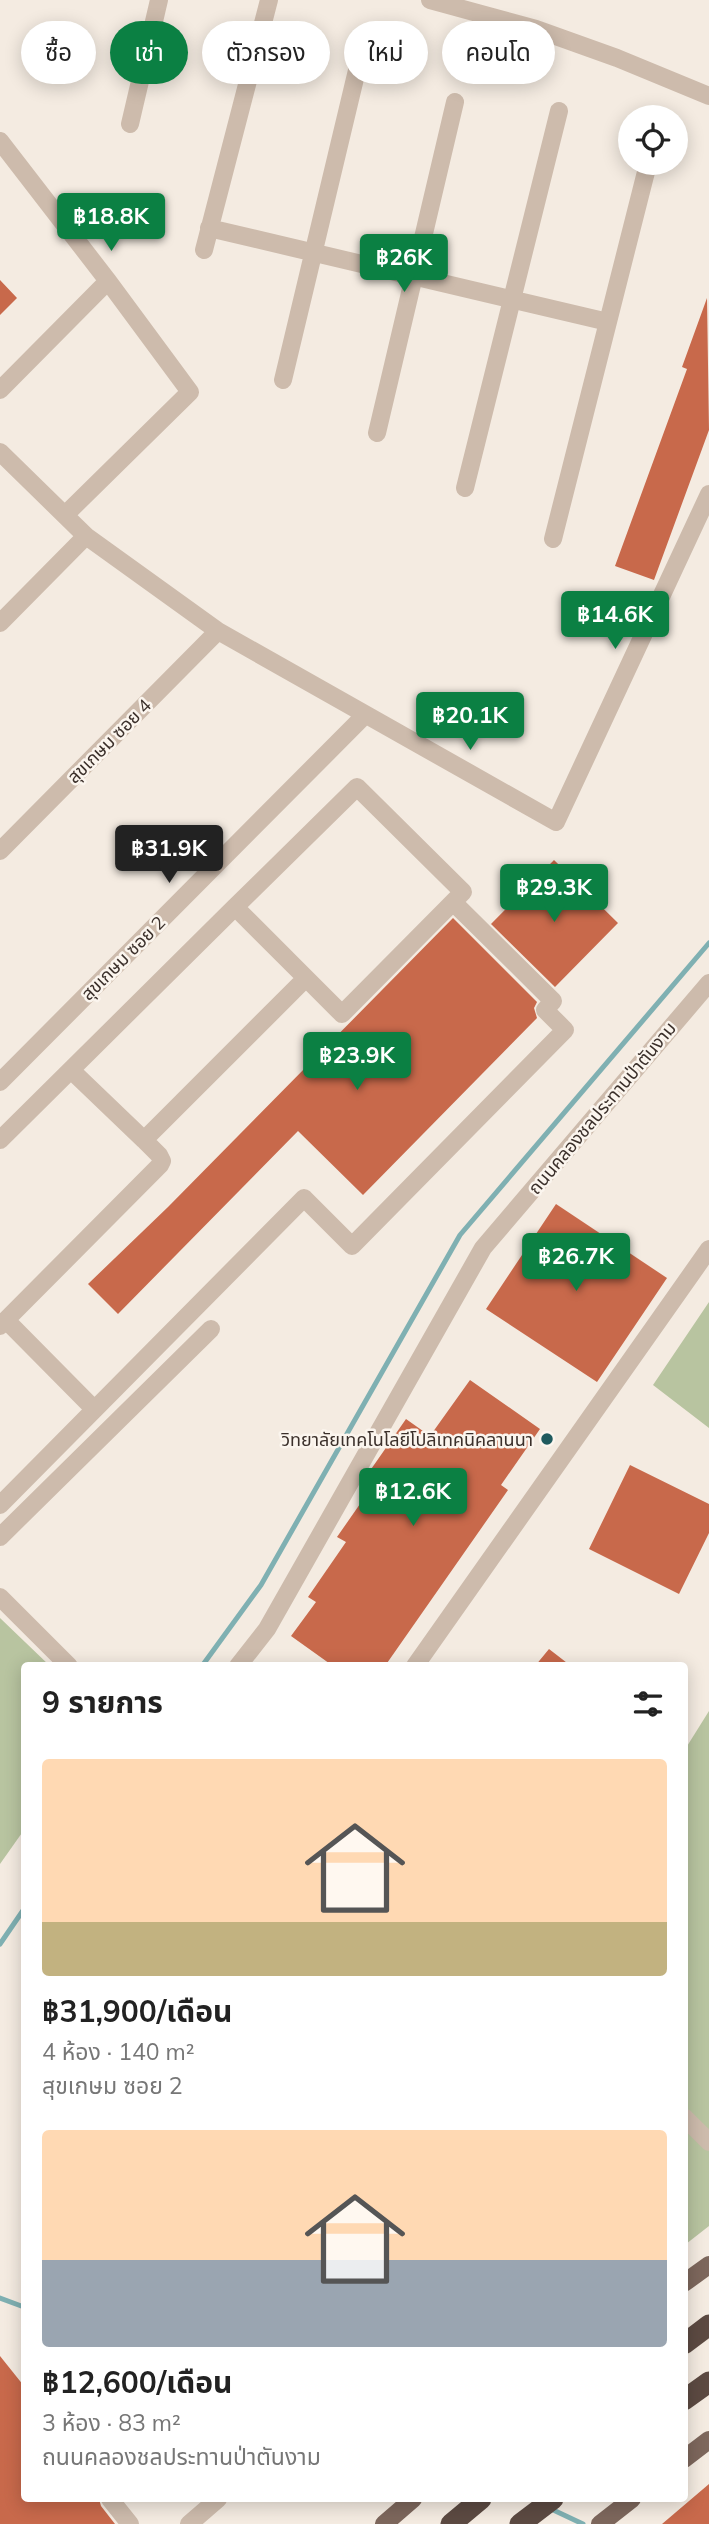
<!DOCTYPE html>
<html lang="th">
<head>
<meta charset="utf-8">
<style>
  body { margin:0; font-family:Mulish,"Noto Sans Thai",sans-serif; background:#f2f2f2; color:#222; height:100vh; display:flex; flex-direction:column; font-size:26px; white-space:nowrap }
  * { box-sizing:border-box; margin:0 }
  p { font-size:23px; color:#767676 }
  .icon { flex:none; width:38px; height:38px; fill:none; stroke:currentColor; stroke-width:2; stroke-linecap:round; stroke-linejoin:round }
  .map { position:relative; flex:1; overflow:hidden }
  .sheet { position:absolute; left:21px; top:1662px; width:667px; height:840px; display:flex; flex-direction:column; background:#fff; border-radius:7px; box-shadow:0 4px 18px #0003 }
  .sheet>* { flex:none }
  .guide { position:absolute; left:21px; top:21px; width:668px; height:63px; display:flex; gap:14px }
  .tools { position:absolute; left:618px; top:105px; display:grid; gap:14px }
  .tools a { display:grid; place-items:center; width:70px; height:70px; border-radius:50%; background:#fff; box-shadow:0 4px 18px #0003; font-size:35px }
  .price { position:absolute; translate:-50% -60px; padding:0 16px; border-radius:7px; background:#0b8043; color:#fff; font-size:23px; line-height:46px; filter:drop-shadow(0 2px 4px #0008) }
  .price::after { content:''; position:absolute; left:50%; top:42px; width:21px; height:16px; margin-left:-10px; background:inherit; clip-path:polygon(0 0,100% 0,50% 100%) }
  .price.selected { background:#222; color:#fff }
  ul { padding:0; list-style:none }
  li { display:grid; align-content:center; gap:14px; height:371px; padding:0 21px }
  li span { display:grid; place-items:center; height:217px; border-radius:7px; color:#555 }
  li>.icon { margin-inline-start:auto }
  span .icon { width:126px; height:126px; fill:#fffc; stroke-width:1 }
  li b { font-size:30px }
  h2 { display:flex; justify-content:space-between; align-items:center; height:84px; padding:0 21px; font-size:30px }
  .pill { padding:0 24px; border-radius:32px; background:#fff; box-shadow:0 4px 18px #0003; font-size:24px; line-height:63px }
  .pill.selected { background:#0b8043; color:#fff }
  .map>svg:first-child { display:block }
  .green { fill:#b8c4a0 }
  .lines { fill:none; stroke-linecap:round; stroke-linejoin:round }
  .stream { stroke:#7fb0b2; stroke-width:5 }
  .building { fill:#c8694b }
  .minor { stroke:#cdbbac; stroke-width:18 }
  .major { stroke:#7d675c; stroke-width:18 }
  .highway { stroke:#5c4a42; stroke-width:21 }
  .poi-dot { fill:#1f5a5e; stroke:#fbf5ee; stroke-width:2.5 }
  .labels { text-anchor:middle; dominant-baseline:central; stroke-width:5; stroke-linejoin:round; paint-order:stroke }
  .street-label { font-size:18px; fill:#3b302b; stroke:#fbf5ee }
  .poi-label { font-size:18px; fill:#3b302b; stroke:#fbf5ee; text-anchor:end }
</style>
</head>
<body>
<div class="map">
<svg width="709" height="2524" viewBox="0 0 709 2524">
  <rect width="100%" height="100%" fill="#f4ebe1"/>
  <path class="green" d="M 709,1302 L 709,1428 L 653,1385 Z
    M 0,1618 L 50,1666 L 24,1666 L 24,1830 L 0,1864 Z
    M 709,1711 L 709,2226 L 686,2244 L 684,1751 Z"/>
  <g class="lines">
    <path class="stream" d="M 202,1666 L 261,1585 L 460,1235 L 709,943
      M 0,1944 L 24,1909
      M 0,2298 L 24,2307
      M 549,2508 L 583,2524"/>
  </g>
  <path class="building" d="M 0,280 L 17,298 L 0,315 Z
    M 707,298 L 709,430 L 654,580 L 615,566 L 687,369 L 682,367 Z
    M 554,860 L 618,923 L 555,987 L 491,924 Z
    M 453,918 L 537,1002 L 534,1008 L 537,1018 L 363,1195 L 298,1131 L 118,1314 L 88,1284 L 168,1207 Z
    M 556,1204 L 667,1278 L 597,1382 L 486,1309 Z
    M 470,1380 L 540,1429 L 501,1485 L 508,1490 L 385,1666 L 333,1666 L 291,1636 L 316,1602 L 308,1597 L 346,1542 L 337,1537 L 376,1481 L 367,1475 L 406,1419 L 430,1436 Z
    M 630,1465 L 709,1504 L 709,1533 L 679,1594 L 589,1549 Z
    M 549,1649 L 571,1666 L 535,1666 Z
    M 0,2356 L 24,2386 L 24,2499 L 99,2499 L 101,2506 L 115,2524 L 0,2524 Z
    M 709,2484 L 709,2524 L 662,2524 Z"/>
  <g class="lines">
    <path class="minor" d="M 430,0 L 536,29 L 617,58 L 709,96
      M 130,124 L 159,0
      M 0,141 L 108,281 L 190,392 L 65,515
      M 209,228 L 608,322
      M 204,250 L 269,0
      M 283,380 L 358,66
      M 0,390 L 108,281
      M 377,433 L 455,102
      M 0,452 L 86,536 L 218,631 L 556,822 L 709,494
      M 465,488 L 559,111
      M 553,539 L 647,168
      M 0,623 L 86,536
      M 0,851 L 218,631
      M 71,1070 L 144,1140
      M 0,1082 L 365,715
      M 0,1140 L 235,907
      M 6,1320 L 94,1409
      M 0,1326 L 160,1165 L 162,1161 L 159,1155 L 144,1140 L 306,978 L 235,907 L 357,787 L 463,892 L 342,1014 L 306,978
      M 0,1505 L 304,1198 L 352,1246 L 565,1030 L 545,1010 L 553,1001 L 453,902
      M 0,1537 L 211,1329
      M 0,1597 L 69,1666
      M 238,1666 L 267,1629 L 483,1248 L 709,983
      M 415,1666 L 709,1249
      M 684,2117 L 709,2142
      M 110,2499 L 130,2524
      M 189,2524 L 218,2499"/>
    <path class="major" d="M 684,2283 L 709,2265
      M 684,2459 L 709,2440
      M 384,2524 L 413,2499
      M 600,2524 L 632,2499"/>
    <path class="highway" d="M 684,2344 L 709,2325
      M 684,2400 L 709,2382
      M 451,2524 L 481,2499
      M 520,2524 L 553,2499"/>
  </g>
  <circle class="poi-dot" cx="547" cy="1439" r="7"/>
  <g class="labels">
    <g class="street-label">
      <text transform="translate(109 741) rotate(-45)">สุขเกษม ซอย 4</text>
      <text transform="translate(123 958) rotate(-45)">สุขเกษม ซอย 2</text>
      <text transform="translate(602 1108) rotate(-50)">ถนนคลองชลประทานป่าตันงาม</text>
    </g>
    <g class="poi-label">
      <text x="533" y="1439">วิทยาลัยเทคโนโลยีโปลิเทคนิคลานนา</text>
    </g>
  </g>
</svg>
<div class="tools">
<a><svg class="icon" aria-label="locate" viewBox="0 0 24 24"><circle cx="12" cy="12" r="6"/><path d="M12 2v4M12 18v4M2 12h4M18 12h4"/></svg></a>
</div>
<b class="price" style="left:111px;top:253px">฿18.8K</b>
<b class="price" style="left:404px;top:294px">฿26K</b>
<b class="price" style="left:615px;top:651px">฿14.6K</b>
<b class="price" style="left:470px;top:752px">฿20.1K</b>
<b class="price selected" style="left:169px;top:885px">฿31.9K</b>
<b class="price" style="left:554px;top:924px">฿29.3K</b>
<b class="price" style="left:357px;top:1092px">฿23.9K</b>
<b class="price" style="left:576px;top:1293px">฿26.7K</b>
<b class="price" style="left:413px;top:1528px">฿12.6K</b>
<div class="guide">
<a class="pill">ซื้อ</a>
<a class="pill selected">เช่า</a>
<a class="pill">ตัวกรอง</a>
<a class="pill">ใหม่</a>
<a class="pill">คอนโด</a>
</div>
<section class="sheet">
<h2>9 รายการ<svg class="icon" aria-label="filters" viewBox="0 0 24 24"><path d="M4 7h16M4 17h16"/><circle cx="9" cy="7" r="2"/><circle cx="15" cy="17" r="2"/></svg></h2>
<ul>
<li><span style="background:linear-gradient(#ffd9b3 75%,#c2b280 0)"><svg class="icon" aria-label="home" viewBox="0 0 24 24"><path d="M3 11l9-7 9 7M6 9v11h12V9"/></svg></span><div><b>฿31,900/เดือน</b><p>4 ห้อง · 140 m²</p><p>สุขเกษม ซอย 2</p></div></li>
<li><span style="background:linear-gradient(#ffd9b3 60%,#9aa5b1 0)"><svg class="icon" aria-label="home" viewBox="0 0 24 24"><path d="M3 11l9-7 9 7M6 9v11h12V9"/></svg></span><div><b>฿12,600/เดือน</b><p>3 ห้อง · 83 m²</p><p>ถนนคลองชลประทานป่าตันงาม</p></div></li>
</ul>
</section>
</div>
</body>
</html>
